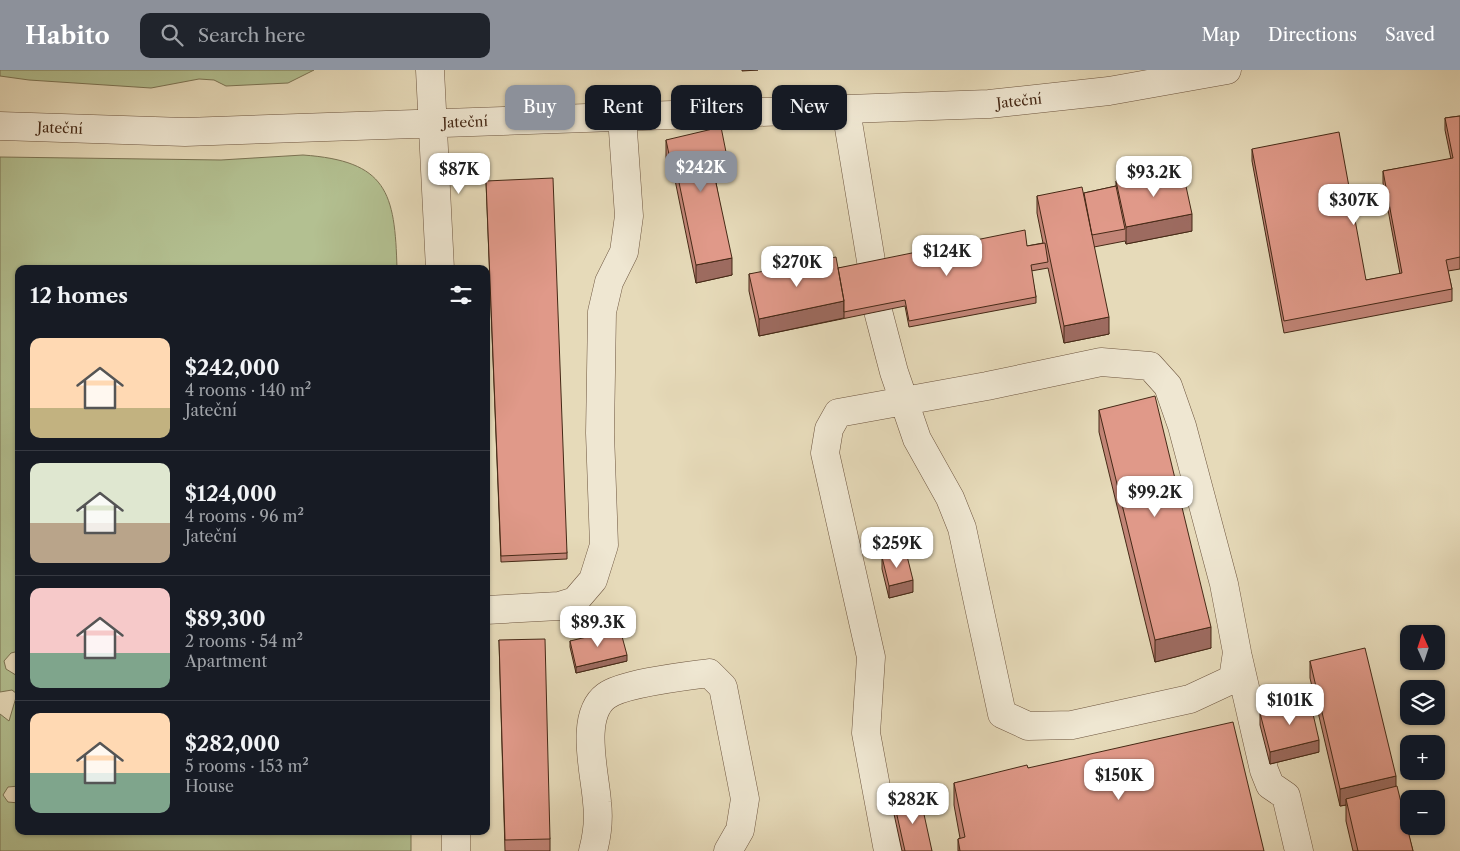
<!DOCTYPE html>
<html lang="en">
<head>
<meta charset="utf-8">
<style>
  body { margin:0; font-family:"Libre Caslon Text",serif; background:#20242c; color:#f1f3f6; height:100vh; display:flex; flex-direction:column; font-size:19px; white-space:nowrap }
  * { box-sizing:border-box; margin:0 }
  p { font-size:16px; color:#9ea1a6 }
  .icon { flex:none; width:28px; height:28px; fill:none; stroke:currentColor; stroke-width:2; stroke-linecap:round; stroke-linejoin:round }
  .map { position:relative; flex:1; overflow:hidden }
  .panel { position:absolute; left:15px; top:195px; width:475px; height:570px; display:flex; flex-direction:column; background:#171b24; border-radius:10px; box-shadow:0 1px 4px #0004 }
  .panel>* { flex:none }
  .banner { position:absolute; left:505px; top:15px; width:475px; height:45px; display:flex; gap:10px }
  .needle { width:32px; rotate:357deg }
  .controls { position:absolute; left:1400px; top:555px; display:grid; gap:10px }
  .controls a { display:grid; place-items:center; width:45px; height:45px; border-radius:10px; background:#171b24; box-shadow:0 1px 4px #0004; font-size:25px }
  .price { position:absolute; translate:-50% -42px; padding:0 11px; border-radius:10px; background:#fff; color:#222; font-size:16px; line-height:32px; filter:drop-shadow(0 1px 2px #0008) }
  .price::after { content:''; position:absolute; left:50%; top:30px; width:15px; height:11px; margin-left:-8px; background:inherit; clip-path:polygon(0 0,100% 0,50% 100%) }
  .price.active { background:#8c9099; color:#fff }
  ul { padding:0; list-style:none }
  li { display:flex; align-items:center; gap:15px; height:125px; padding:0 15px }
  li+li { border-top:1px solid #363941 }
  li span { display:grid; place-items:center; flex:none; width:140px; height:100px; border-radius:10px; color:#555 }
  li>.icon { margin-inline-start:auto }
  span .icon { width:60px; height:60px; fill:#fffc; stroke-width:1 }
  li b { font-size:21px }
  h2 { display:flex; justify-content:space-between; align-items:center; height:60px; padding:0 15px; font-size:21px }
  .pill { padding:0 18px; border-radius:10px; background:#171b24; box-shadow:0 1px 4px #0004; font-size:18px; line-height:45px }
  .pill.active { background:#8c9099; color:#fff }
  header { display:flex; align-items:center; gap:30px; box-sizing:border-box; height:70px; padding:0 25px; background:#8c9099; color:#fff }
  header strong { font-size:24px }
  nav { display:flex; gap:28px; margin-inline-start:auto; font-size:18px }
  .search { width:350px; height:45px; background:#20242c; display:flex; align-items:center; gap:12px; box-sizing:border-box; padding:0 18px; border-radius:10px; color:#9ea1a6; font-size:19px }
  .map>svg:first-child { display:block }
  .green { fill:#b3c091; stroke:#7c7454 }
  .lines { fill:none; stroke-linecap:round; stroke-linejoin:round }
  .minor-casing { stroke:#6d553f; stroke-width:29 }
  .minor { stroke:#efe7d2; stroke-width:28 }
  .wall { fill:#c18476; stroke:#452916 }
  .shaded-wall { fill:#9d6b60; stroke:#452916 }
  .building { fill:#e09989; stroke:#452916 }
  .labels { text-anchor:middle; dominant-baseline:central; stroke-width:4; stroke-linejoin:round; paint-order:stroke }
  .street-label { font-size:14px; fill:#452916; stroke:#efe7d2 }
</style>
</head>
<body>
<header>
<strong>Habito</strong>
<div class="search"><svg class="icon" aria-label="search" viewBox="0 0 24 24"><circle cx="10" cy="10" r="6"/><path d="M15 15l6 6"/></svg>Search here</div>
<nav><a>Map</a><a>Directions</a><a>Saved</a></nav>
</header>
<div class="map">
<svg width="1460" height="781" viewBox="0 0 1460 781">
  <rect width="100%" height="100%" fill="#e6dab9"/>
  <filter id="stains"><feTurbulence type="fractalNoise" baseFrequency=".004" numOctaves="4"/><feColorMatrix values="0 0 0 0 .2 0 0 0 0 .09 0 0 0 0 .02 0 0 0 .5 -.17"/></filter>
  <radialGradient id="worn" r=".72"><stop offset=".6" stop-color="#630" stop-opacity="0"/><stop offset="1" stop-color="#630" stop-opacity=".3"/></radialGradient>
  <path class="green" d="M 0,0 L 314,0 L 288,13 L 226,16 L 214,10 L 199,9 L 151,18 L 29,10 L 0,6 Z
    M 303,85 C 387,91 395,122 397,199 L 19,199 L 19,581 L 11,583 L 4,591 L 6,599 L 19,607 L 19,716 L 8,717 L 3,725 L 8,732 L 19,733 L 19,761 L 411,761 L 411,781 L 0,781 L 0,644 L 9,651 L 17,624 L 12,620 L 0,622 L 0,87 L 221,90 Z"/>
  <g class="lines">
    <defs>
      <path id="minor" d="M 430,0 L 440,199
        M 846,40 L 872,197
        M 0,56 L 185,62 L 989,34 L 1109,21 L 1227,0
        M 878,241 L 894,302 L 917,369 L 950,428 L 962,458 L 1002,644 L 1028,656 L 1072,655 L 1190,629 L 1233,609 L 1237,582 L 1224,514 L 1182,356 L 1168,316 L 1150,296 L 1101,292 L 987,316 L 838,343 L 829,359 L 825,383 L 871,587 L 866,663 L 888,781
        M 486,540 L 559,536 L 575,531 L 593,510 L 604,475 L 600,363 L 602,242 L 609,212 L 624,182 L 629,146 L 622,47
        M 1238,587 L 1264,700 L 1270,715 L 1286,726 L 1299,781
        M 456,761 L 456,781
        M 593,781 C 597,766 599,748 597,732 C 595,703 579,646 606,626 C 623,613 687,606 709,603 L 723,617 L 745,729 L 740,760 L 728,781"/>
    </defs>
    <use href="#minor" class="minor-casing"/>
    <use href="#minor" class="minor"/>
  </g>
  <path class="wall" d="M 742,0 L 758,0 L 742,1 Z
    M 1460,46 L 1460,199 L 1448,201 L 1452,219 L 1452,231 L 1284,263 L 1252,91 L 1252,79 L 1366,210 L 1400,204 L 1383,113 L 1383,101 L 1451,89 L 1445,60 L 1445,48 Z
    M 666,70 L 726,99 L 714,101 L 732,205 L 696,213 L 675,110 L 671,111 L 666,87 Z
    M 486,111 L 567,483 L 567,489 L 501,492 Z
    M 1116,111 L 1192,161 L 1126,174 L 1125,171 L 1094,177 L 1109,264 L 1064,273 L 1048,198 L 1031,201 L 1036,227 L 1036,233 L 909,257 L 905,236 L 759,266 L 749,221 L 749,204 L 838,198 L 1027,176 L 1043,173 L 1037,143 L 1037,126 L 1084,123 L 1116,116 Z
    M 1099,340 L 1211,578 L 1155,592 L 1099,362 Z
    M 882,487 L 913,522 L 889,528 L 882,499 Z
    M 499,570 L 550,769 L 550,781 L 505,781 Z
    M 570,571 L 627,591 L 576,603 L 570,577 Z
    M 1310,591 L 1396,717 L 1413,781 L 1353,781 L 1346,751 L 1346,735 L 1340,736 L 1310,608 Z
    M 1260,643 L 1319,682 L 1270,694 L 1260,655 Z
    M 1028,698 L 1264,781 L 958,781 L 958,769 L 960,768 L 954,735 L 954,713 Z
    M 894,732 L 932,781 L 902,781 L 894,744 Z"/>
  <path class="shaded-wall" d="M 726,82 L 726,99 L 710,102 L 710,85 Z
    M 1192,144 L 1192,161 L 1126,174 L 1126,157 Z
    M 732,188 L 732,205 L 696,213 L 696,195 Z
    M 844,231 L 844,248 L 759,266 L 759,249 Z
    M 1109,247 L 1109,264 L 1064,273 L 1064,256 Z
    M 913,510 L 913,522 L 889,528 L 889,516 Z
    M 1211,557 L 1211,578 L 1155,592 L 1155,570 Z
    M 627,585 L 627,591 L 576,603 L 576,597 Z
    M 1319,670 L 1319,682 L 1270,694 L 1270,682 Z
    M 1396,706 L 1396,723 L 1346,729 L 1346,735 L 1340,736 L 1340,719 Z"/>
  <path class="building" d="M 1460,46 L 1460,187 L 1446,190 L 1452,219 L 1284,251 L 1252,79 L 1339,62 L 1366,210 L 1402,203 L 1383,101 L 1453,88 L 1445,48 Z
    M 721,57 L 726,82 L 710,85 L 732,188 L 696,195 L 675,93 L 671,94 L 666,70 Z
    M 1182,98 L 1192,144 L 1126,157 L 1116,111 Z
    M 553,108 L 567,483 L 501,486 L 486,111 Z
    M 1116,116 L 1125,159 L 1092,165 L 1084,123 Z
    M 1082,117 L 1109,247 L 1064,256 L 1037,126 Z
    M 1025,160 L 1027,176 L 1045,173 L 1048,192 L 1031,195 L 1036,227 L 909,251 L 905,230 L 844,242 L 844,231 L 838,198 Z
    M 836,187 L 844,231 L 759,249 L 749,204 Z
    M 1155,326 L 1211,557 L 1155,570 L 1099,340 Z
    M 906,482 L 913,510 L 889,516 L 882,487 Z
    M 620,559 L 627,585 L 576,597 L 570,571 Z
    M 545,569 L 550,769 L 505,770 L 499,570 Z
    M 1365,578 L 1396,706 L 1340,719 L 1310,591 Z
    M 1310,631 L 1319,670 L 1270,682 L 1260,643 Z
    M 1233,652 L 1264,781 L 960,781 L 958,769 L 965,767 L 954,713 L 1027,695 L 1028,698 Z
    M 1397,716 L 1413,781 L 1358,781 L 1346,729 Z
    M 920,726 L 932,781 L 905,781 L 894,732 Z"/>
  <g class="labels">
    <g class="street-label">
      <text transform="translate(1019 31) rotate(-6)">Jateční</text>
      <text transform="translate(465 52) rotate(-2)">Jateční</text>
      <text transform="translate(60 58) rotate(2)">Jateční</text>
    </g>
  </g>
  <rect width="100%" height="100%" filter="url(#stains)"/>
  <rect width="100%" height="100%" fill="url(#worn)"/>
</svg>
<div class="controls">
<a><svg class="needle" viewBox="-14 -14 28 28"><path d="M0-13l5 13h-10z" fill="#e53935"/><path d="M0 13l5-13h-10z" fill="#9ea1a6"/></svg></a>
<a><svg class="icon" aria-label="layers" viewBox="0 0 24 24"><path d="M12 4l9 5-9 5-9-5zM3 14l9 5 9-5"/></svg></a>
<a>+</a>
<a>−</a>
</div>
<b class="price active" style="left:701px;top:123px">$242K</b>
<b class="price" style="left:459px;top:125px">$87K</b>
<b class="price" style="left:1154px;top:128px">$93.2K</b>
<b class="price" style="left:1354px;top:156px">$307K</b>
<b class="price" style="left:947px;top:207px">$124K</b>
<b class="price" style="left:797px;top:218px">$270K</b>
<b class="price" style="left:1155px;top:448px">$99.2K</b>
<b class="price" style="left:897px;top:499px">$259K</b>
<b class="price" style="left:598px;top:578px">$89.3K</b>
<b class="price" style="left:1290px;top:656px">$101K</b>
<b class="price" style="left:1119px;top:731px">$150K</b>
<b class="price" style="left:913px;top:755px">$282K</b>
<div class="banner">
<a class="pill active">Buy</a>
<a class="pill">Rent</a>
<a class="pill">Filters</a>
<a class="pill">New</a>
</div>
<section class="panel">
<h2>12 homes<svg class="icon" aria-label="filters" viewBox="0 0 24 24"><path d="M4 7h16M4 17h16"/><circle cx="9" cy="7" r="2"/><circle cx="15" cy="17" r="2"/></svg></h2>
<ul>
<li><span style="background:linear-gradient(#ffd9b3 70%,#c2b280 0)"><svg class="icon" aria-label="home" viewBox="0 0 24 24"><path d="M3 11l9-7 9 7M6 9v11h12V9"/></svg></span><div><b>$242,000</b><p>4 rooms · 140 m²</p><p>Jateční</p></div></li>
<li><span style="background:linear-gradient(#dfe7d0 60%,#b9a48a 0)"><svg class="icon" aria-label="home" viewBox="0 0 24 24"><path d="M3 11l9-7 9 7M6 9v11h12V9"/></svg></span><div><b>$124,000</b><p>4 rooms · 96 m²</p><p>Jateční</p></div></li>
<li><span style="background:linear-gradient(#f6c9c9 65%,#7fa58c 0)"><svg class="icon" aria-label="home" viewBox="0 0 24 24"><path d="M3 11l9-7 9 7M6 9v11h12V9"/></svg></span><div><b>$89,300</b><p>2 rooms · 54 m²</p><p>Apartment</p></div></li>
<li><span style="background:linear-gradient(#ffd9b3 60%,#7fa58c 0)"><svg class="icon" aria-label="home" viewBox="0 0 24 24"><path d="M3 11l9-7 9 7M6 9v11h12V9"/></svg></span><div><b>$282,000</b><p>5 rooms · 153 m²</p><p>House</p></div></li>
</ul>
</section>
</div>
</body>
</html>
